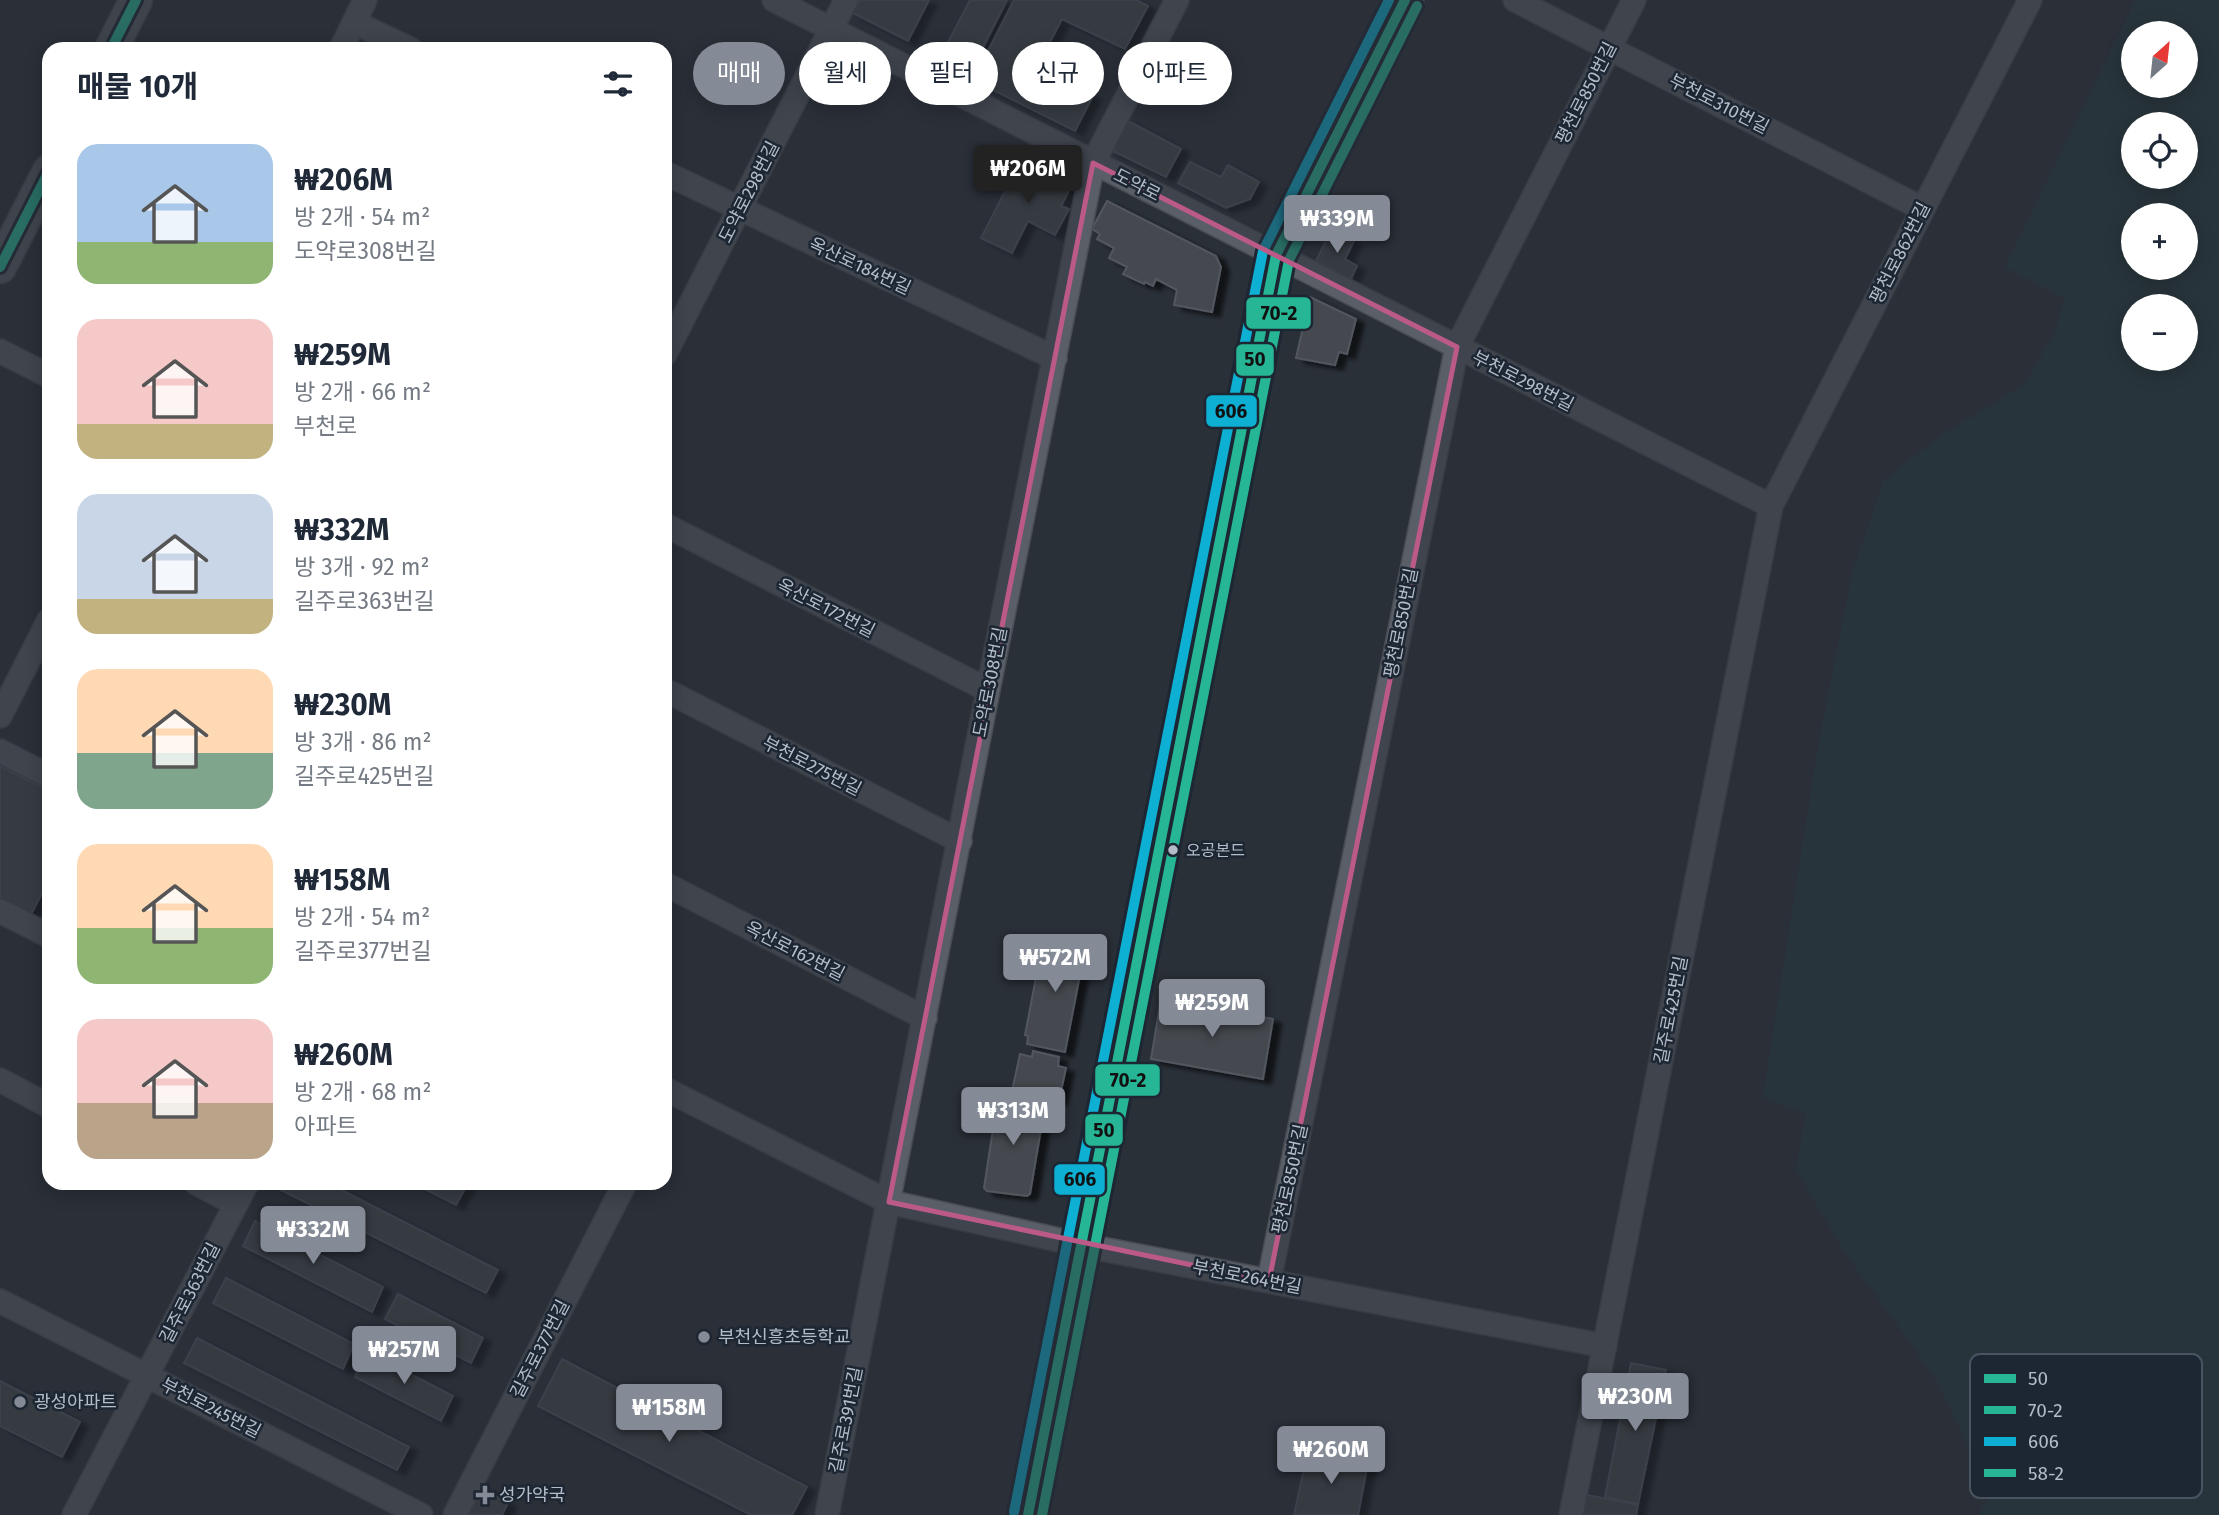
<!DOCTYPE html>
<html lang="ko">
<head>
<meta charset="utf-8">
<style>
  body { margin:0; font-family:"Fira Sans","Noto Sans KR",sans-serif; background:#f6f6f7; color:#1f2937; height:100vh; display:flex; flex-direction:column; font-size:26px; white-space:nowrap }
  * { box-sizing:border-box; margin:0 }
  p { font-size:23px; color:#747a83 }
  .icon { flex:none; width:38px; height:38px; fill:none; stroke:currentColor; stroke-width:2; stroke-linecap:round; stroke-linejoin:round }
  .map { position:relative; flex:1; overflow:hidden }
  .drawer { position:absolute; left:42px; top:42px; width:630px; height:1148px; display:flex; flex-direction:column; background:#fff; border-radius:21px; box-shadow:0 4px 18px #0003 }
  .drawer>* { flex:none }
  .hud { position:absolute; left:693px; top:42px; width:665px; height:63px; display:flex; gap:14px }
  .needle { width:46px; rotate:27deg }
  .buttons { position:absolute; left:2121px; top:21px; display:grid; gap:14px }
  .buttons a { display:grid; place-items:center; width:77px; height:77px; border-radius:50%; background:#fff; box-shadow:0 4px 18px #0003; font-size:35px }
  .price { position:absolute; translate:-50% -60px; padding:0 16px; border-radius:7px; background:#848b96; color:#fff; font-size:23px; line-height:46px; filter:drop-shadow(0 2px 4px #0008) }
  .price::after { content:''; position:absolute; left:50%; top:42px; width:21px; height:16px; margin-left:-10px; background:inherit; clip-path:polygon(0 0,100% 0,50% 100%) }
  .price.current { background:#222; color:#fff }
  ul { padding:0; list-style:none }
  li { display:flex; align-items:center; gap:21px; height:175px; padding:0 35px }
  li span { display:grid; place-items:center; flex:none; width:196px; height:140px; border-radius:21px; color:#555 }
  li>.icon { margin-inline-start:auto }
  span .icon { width:84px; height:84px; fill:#fffc; stroke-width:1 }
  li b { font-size:30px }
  h2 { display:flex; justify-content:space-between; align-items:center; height:84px; padding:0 35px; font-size:30px }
  .pill { padding:0 24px; border-radius:32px; background:#fff; box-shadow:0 4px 18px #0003; font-size:24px; line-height:63px }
  .pill.current { background:#848b96; color:#fff }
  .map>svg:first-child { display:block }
  .green { fill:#273a3e; fill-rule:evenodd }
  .building { fill:#444950; stroke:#52575f; stroke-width:2; filter:url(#shadow) }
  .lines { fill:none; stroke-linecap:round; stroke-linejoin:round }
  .street-casing { stroke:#484c53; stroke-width:26 }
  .secondary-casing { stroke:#484c53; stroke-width:35 }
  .primary-casing { stroke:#484c55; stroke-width:40 }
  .street { stroke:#5a5e66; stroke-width:23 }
  .secondary { stroke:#595d64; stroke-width:32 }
  .primary { stroke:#5c6168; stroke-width:37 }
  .bus-1-casing { stroke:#1d2633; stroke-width:16 }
  .bus-2-casing { stroke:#1d2633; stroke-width:16 }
  .bus-3-casing { stroke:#1d2633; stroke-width:16 }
  .bus-4-casing { stroke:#1d2633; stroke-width:16 }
  .bus-1 { stroke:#26b696; stroke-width:10 }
  .bus-2 { stroke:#26b696; stroke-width:10 }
  .bus-3 { stroke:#0dafd3; stroke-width:10 }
  .bus-4 { stroke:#26b696; stroke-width:10 }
  .marked { fill:none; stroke:#bc5a87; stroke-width:5; stroke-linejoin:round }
  .bus-dot { fill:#b4bcc9; stroke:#1d2633; stroke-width:2.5 }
  .poi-dot { fill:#848b96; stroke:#1d2633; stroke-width:2.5 }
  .labels { text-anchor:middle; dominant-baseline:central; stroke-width:5; stroke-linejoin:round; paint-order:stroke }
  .bus-label { font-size:16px; fill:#b4bcc9; stroke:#1d2633; text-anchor:start }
  .street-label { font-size:18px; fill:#b4bcc9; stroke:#1d2633 }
  .poi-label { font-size:18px; fill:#b4bcc9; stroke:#1d2633; text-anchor:start }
  .key { fill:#1d2633; stroke:#4a5360; stroke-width:2 }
  .key-label { font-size:19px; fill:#b4bcc9 }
  .line-badge { stroke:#1d2633; stroke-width:2.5 }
  .pale-badge-label { font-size:19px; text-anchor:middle; font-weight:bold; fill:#111 }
</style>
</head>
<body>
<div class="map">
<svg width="2219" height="1515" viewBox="0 0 2219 1515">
  <defs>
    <filter id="shadow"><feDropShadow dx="8" dy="4.5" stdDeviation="2" flood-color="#0009"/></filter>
  </defs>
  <rect width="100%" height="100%" fill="#2a3038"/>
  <path class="green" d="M 2136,0 L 2219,0 L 2219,1515 L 1979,1515 L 1990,1493 L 1937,1380 L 1844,1251 L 1796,1169 L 1806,1114 L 1763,1097 L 1818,747 L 1853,570 L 1884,480 L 1939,437 L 2024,385 L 2055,332 L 2065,298 L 2005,267 ZM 2133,33 L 2186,33 L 2186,86 L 2133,86 ZM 2133,124 L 2186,124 L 2186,177 L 2133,177 ZM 2133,215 L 2186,215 L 2186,268 L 2133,268 ZM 2133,306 L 2186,306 L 2186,359 L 2133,359 Z"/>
  <path class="building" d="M 860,0 L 929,0 L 908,41 L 853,13 Z
    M 970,0 L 1007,0 L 968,77 L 938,61 Z
    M 1014,0 L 1136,0 L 1148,6 L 1125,49 L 1062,19 L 1037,67 L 1093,96 L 1075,131 L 973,80 Z
    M 1128,121 L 1181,149 L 1166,177 L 1113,151 Z
    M 1023,156 L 1073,183 L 1061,206 L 1069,209 L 1055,235 L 1028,221 L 1012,253 L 981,238 Z
    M 1190,162 L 1221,177 L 1228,165 L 1259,182 L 1250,199 L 1226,208 L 1178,183 Z
    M 1107,201 L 1216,256 L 1221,267 L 1212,312 L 1174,305 L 1177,290 L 1156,279 L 1153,286 L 1145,282 L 1144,284 L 1123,274 L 1127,267 L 1109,258 L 1114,248 L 1097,239 L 1100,234 L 1092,229 Z
    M 1331,230 L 1354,241 L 1345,259 L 1357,266 L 1351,279 L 1316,261 Z
    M 1310,297 L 1356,319 L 1347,354 L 1339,352 L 1335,365 L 1296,358 Z
    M 0,766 L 49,791 L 49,880 L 29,918 L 0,902 Z
    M 1047,937 L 1086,944 L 1065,1052 L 1027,1044 L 1028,1036 L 1025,1035 L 1043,941 L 1046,941 Z
    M 1161,999 L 1273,1019 L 1263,1079 L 1151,1059 Z
    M 1033,1051 L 1059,1057 L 1058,1066 L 1066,1068 L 1059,1100 L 1012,1091 L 1020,1054 L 1032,1057 Z
    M 998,1096 L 1038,1102 L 1036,1119 L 1042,1123 L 1030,1194 L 1027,1196 L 987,1191 L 984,1188 Z
    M 275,1183 L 328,1183 L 498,1270 L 486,1293 L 273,1186 Z
    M 413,1183 L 468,1183 L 456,1205 Z
    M 255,1221 L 383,1287 L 372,1312 L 243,1246 Z
    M 226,1278 L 354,1344 L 343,1369 L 213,1303 Z
    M 398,1294 L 483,1338 L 471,1363 L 385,1319 Z
    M 197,1338 L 409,1447 L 397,1470 L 184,1363 Z
    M 368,1352 L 453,1396 L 441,1421 L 355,1377 Z
    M 562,1359 L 807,1487 L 792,1515 L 751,1515 L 538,1406 Z
    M 1631,1363 L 1666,1370 L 1638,1504 L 1605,1497 Z
    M 0,1381 L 80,1422 L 62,1457 L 0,1426 Z
    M 1308,1450 L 1368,1463 L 1358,1515 L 1294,1515 Z
    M 480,1487 L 508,1503 L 502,1515 L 464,1515 Z
    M 1582,1494 L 1638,1505 L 1636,1515 L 1578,1515 Z"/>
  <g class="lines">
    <defs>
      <path id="street" d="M 774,0 L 1771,506
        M 1515,0 L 1923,209
        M 354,22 L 410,49
        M 341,49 L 365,0
        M 665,173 L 1055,358
        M 0,351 L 49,376
        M 665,354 L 846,0
        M 665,525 L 988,690
        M 665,690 L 960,841
        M 0,716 L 49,620
        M 0,751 L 49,776
        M 665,884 L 925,1018
        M 0,911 L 49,936
        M 0,1080 L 49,1106
        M 665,1089 L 889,1202 L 1081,1245 L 1605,1346
        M 196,1183 L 236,1204
        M 1269,1281 L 1457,347 L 1634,0
        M 0,1301 L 421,1515
        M 74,1515 L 247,1183
        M 455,1515 L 625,1183
        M 827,1515 L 988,690 L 1093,163 L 1177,0
        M 1571,1515 L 1771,506 L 2030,0"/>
      <path id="secondary" d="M 111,49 L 136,0
        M 0,267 L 49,171"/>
      <path id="primary" d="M 1028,1515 L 1276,255 L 1405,0"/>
    </defs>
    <use href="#street" class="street-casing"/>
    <use href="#secondary" class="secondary-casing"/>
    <use href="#primary" class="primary-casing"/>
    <use href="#street" class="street"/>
    <use href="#secondary" class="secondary"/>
    <use href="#primary" class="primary"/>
    <defs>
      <path id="bus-1" d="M 1028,1515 L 1276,255 L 1405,0"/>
      <path id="bus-2" d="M 1042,1515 L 1289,260 L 1417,6"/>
      <path id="bus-3" d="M 1014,1512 L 1263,251 L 1389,0"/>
      <path id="bus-4" d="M 111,49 L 136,0
        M 0,267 L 49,171"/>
    </defs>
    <use href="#bus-1" class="bus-1-casing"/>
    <use href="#bus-2" class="bus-2-casing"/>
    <use href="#bus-3" class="bus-3-casing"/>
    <use href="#bus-4" class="bus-4-casing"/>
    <use href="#bus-1" class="bus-1"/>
    <use href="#bus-2" class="bus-2"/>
    <use href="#bus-3" class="bus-3"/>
    <use href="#bus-4" class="bus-4"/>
  </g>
  <path d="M0 0H2219V1515H0ZM 1093,163 L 1457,347 L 1269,1281 L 889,1202 Z" fill="#2a3038" fill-opacity=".55" fill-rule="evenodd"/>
  <path class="marked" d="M 1093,163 L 1457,347 L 1269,1281 L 889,1202 Z"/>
  <circle class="bus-dot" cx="1173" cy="850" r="6"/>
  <g class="poi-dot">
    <circle cx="704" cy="1337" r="7"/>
    <circle cx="20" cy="1402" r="7"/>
    <path d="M481.5 1484.5h7v7h7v7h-7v7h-7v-7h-7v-7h7z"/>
  </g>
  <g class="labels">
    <g class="bus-label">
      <text x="1186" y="850">오공본드</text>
    </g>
    <g class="street-label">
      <text transform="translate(1586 93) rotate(-63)">평천로850번길</text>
      <text transform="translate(1719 104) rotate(27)">부천로310번길</text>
      <text transform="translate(1137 185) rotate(27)">도약로</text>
      <text transform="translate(749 192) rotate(-63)">도약로298번길</text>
      <text transform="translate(1900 253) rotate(-63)">평천로862번길</text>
      <text transform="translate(860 266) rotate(25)">옥산로184번길</text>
      <text transform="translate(1523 381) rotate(27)">부천로298번길</text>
      <text transform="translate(826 608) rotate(27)">옥산로172번길</text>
      <text transform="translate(1401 623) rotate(-79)">평천로850번길</text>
      <text transform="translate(990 682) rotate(-79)">도약로308번길</text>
      <text transform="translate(812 766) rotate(27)">부천로275번길</text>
      <text transform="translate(795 951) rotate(27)">옥산로162번길</text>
      <text transform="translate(1671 1010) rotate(-79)">길주로425번길</text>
      <text transform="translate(1290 1179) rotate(-78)">평천로850번길</text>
      <text transform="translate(1247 1277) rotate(11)">부천로264번길</text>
      <text transform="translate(190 1293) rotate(-63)">길주로363번길</text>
      <text transform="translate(540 1349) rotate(-63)">길주로377번길</text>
      <text transform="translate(211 1408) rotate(27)">부천로245번길</text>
      <text transform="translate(846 1420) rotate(-79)">길주로391번길</text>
    </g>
    <g class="poi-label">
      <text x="718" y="1337">부천신흥초등학교</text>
      <text x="34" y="1402">광성아파트</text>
      <text x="499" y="1495">성가약국</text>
    </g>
  </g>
  <rect x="1970" y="1354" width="232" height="144" rx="10" class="key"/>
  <rect x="1984" y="1374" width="32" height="9" fill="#26b696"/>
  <rect x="1984" y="1406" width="32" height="8" fill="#26b696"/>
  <rect x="1984" y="1437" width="32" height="9" fill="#0dafd3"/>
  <rect x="1984" y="1469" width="32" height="8" fill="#26b696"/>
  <g class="key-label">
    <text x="2028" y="1385">50</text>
    <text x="2028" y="1417">70-2</text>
    <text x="2028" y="1448">606</text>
    <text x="2028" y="1480">58-2</text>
  </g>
  <g class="line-badge">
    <rect x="1245" y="296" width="67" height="34" rx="7" fill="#26b696"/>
    <rect x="1235" y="343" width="40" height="34" rx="7" fill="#26b696"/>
    <rect x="1205" y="394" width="53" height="34" rx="7" fill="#0dafd3"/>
    <rect x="1094" y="1063" width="67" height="34" rx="7" fill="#26b696"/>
    <rect x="1084" y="1113" width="40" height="34" rx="7" fill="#26b696"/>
    <rect x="1053" y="1163" width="53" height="33" rx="7" fill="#0dafd3"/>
  </g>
  <g class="pale-badge-label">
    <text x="1279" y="320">70-2</text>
    <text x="1255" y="366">50</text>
    <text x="1231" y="418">606</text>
    <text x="1128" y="1087">70-2</text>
    <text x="1104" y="1137">50</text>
    <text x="1080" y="1186">606</text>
  </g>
</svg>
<div class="buttons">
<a><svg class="needle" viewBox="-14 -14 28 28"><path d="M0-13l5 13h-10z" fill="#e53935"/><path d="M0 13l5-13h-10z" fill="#747a83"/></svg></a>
<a><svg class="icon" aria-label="locate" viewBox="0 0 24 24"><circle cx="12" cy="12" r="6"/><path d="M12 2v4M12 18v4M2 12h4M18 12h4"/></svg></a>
<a>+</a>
<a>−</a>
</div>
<b class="price current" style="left:1028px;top:205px">₩206M</b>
<b class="price" style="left:1337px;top:255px">₩339M</b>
<b class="price" style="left:1055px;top:994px">₩572M</b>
<b class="price" style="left:1212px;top:1039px">₩259M</b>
<b class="price" style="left:1013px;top:1147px">₩313M</b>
<b class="price" style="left:313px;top:1266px">₩332M</b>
<b class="price" style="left:404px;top:1386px">₩257M</b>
<b class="price" style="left:1635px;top:1433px">₩230M</b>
<b class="price" style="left:669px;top:1444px">₩158M</b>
<b class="price" style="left:1331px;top:1486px">₩260M</b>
<div class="hud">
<a class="pill current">매매</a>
<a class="pill">월세</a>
<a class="pill">필터</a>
<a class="pill">신규</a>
<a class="pill">아파트</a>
</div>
<section class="drawer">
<h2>매물 10개<svg class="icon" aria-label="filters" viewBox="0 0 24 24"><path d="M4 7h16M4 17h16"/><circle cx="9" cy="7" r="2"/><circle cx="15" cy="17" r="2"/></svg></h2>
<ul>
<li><span style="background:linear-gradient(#a9c7e8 70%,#8fb573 0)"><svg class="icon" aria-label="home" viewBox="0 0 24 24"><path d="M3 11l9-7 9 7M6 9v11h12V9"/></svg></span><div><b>₩206M</b><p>방 2개 · 54 m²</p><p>도약로308번길</p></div></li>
<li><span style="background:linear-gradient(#f6c9c9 75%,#c2b280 0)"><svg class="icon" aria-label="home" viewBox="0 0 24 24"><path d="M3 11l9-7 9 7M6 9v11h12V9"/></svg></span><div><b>₩259M</b><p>방 2개 · 66 m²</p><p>부천로</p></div></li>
<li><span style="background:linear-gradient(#c9d6e8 75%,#c2b280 0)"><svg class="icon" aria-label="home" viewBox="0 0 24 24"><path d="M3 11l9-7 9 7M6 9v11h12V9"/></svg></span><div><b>₩332M</b><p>방 3개 · 92 m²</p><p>길주로363번길</p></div></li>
<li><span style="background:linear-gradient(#ffd9b3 60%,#7fa58c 0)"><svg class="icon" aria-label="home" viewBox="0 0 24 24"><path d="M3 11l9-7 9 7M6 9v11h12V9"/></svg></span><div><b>₩230M</b><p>방 3개 · 86 m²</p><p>길주로425번길</p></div></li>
<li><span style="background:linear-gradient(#ffd9b3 60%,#8fb573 0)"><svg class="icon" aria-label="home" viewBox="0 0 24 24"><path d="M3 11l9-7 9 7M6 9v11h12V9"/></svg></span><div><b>₩158M</b><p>방 2개 · 54 m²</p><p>길주로377번길</p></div></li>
<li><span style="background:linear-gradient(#f6c9c9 60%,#b9a48a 0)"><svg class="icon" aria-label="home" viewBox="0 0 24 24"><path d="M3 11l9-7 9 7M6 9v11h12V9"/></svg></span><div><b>₩260M</b><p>방 2개 · 68 m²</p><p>아파트</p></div></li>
</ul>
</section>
</div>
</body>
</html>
